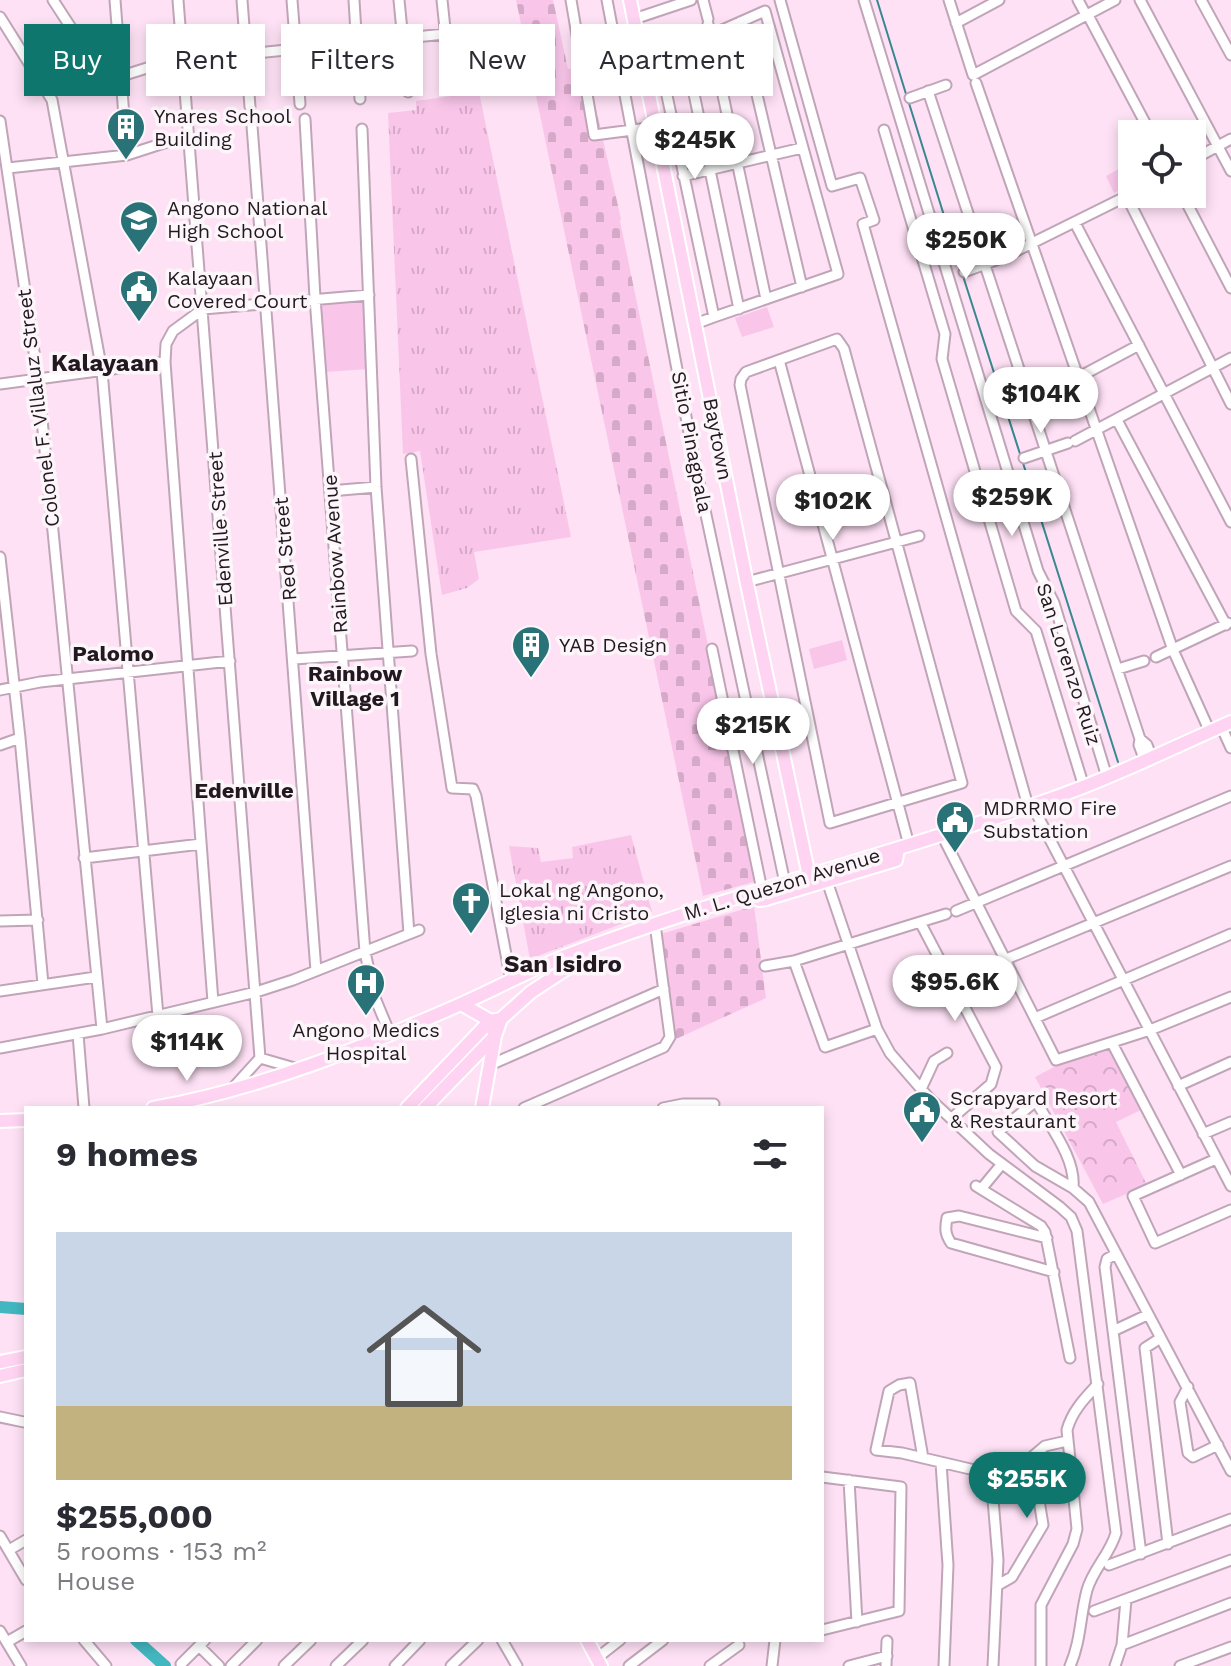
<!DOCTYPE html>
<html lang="en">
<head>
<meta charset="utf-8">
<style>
  body { margin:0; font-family:"Work Sans",sans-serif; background:#f2f2f3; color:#2b2b33; height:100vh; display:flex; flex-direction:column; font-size:30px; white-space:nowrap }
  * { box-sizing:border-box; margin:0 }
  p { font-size:26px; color:#7c7c81 }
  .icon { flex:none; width:44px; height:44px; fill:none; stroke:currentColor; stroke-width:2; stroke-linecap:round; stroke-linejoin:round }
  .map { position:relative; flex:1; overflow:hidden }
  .side { position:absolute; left:24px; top:1106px; width:800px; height:536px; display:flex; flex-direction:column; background:#fff; border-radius:0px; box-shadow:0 4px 12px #0003 }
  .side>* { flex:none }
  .banner { position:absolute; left:24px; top:24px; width:800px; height:72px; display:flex; gap:16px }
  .tools { position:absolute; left:1118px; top:120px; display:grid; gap:16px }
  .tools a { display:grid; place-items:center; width:88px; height:88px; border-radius:0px; background:#fff; box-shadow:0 4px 12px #0003; font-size:40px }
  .price { position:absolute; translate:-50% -68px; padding:0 18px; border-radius:28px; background:#fff; color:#222; font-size:26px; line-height:52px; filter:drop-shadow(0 2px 4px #0008) }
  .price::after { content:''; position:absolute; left:50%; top:48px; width:24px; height:18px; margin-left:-12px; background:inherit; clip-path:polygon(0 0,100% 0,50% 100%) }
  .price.selected { background:#0f766e; color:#fff }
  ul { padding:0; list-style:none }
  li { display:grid; align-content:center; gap:16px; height:424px; padding:0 32px }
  li span { display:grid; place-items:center; height:248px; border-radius:0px; color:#555 }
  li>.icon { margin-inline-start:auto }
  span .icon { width:144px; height:144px; fill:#fffc; stroke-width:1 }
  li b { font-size:34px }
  h2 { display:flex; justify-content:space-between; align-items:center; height:96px; padding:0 32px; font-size:34px }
  .tag { padding:0 28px; border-radius:0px; background:#fff; box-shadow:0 4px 12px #0003; font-size:28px; line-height:72px }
  .tag.selected { background:#0f766e; color:#fff }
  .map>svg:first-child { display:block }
  .grass { fill:url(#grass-tufts) }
  .forest { fill:url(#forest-crowns) }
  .cemetery { fill:url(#cemetery-stones) }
  .park { fill:#f9c6ea }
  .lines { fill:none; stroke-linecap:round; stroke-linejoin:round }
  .stream { stroke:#39878f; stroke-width:2 }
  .river { stroke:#43b7bf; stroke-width:12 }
  .minor-casing { stroke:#c0a5b8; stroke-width:13 }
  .major-casing { stroke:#fff; stroke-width:16 }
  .minor { stroke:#fff; stroke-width:9 }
  .major { stroke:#fed4f2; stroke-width:12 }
  .labels { text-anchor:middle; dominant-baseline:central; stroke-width:7; stroke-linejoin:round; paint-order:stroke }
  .poi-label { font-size:20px; fill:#22181f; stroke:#fcf6fa; text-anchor:start }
  .street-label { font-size:20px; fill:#22181f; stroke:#fcf6fa }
  .neighbourhood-label { font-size:22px; font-weight:bold; fill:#22181f; stroke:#fcf6fa }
  .quarter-label { font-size:24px; font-weight:bold; fill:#22181f; stroke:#fcf6fa }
</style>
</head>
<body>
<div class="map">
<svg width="1231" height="1666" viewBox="0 0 1231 1666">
  <defs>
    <pattern id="grass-tufts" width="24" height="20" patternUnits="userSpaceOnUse" patternTransform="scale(2)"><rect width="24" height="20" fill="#f9c6ea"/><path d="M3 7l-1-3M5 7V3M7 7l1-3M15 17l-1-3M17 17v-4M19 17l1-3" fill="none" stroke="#d5a9c8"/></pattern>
    <pattern id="forest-crowns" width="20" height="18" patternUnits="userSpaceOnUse" patternTransform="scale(2)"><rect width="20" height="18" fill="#f9c6ea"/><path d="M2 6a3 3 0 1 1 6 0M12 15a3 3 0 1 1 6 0" fill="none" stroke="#d5a9c8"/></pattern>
    <pattern id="cemetery-stones" width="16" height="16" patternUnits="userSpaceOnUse" patternTransform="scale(2)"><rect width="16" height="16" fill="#f9c6ea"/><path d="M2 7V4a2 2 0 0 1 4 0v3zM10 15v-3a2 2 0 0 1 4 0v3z" fill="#d5a9c8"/></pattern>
  </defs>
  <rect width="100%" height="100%" fill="#fee1f5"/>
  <path class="grass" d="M 479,92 L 571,537 L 474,552 L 479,579 L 467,588 L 442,595 L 420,451 L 403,454 L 388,113 L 416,110 L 416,101 Z
    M 631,835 L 652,912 L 530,959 L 509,846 L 538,848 L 541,862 L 573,858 L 572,847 Z"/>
  <path class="forest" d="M 1109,1048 L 1141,1110 L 1116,1122 L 1147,1185 L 1103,1204 L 1035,1077 L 1058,1065 Z"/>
  <path class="cemetery" d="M 516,0 L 553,0 L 568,69 L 586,65 L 621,219 L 620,221 L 757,881 L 703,896 Z
    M 754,906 L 766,998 L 676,1039 L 661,934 Z"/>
  <path class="park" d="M 1132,162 L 1132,184 L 1114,193 L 1106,176 Z
    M 366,299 L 368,369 L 325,372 L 320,302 Z
    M 767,307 L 774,327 L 742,337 L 735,318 Z
    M 842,640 L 847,660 L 814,669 L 809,649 Z"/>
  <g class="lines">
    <path class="stream" d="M 877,0 L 906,94
      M 908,100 L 961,270
      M 963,276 L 1021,457
      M 1023,463 L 1118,762"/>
    <path class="river" d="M 0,1307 L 26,1309
      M 136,1640 L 165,1666"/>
    <defs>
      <path id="minor" d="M 53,0 L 92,60 L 112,79 L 166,62 L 445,34
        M 115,0 L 127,155
        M 178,0 L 260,1058 L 231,1090
        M 242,0 L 250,107
        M 292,0 L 300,104
        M 354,0 L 360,99
        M 399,0 L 408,92
        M 442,0 L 451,86
        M 571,0 L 594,135 L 656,127
        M 607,0 L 694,459 L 785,883
        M 703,0 L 708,19
        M 780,0 L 832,186 L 860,178 L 874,220 L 863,224 L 1028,806
        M 864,0 L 1038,571 L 1054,603 L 1107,777
        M 949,0 L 973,75 L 1115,0
        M 1078,0 L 1086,15
        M 1140,0 L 1231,171
        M 1201,0 L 1231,55
        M 0,17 L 52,100 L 102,371 L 158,1016
        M 634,19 L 691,0
        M 1090,19 L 1151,134
        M 740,22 L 802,287
        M 956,23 L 999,0
        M 708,24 L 766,299
        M 684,46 L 739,309
        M 976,83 L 1173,650 L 1210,732
        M 928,91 L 1140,739 L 1139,745 L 1145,761
        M 910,98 L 946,85
        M 305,119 L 315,298 L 365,952 L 375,998 L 390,1034
        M 0,121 L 38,379 L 102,1029
        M 252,126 L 316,971
        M 362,129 L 376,487 L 409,934
        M 884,130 L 945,334 L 942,359 L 1016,611 L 1036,631 L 1084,787
        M 1192,160 L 1231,139
        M 8,168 L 127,155 L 167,142 L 189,139
        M 683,176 L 802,148
        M 1182,194 L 1231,288
        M 1127,197 L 1231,404
        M 1075,223 L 1231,522
        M 1014,252 L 1129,195
        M 964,272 L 1007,256
        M 695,324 L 714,317 L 838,274 L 765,11 L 659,58 L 714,317
        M 837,339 L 844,349 L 962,783 L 830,823 L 740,385 L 741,379 L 746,372 Z
        M 779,360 L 909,845
        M 1079,377 L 1139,345
        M 0,384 L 165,362
        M 1117,420 L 1226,625
        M 1075,441 L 1231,358
        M 1024,458 L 1068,443
        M 411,459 L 431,654 L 452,788 L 473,789 L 476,796 L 511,981
        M 330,491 L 376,487
        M 0,557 L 20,738 L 43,984
        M 754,580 L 919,536
        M 712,649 L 762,890
        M 1156,657 L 1228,623
        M 294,659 L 412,651
        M 1118,669 L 1144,661
        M 0,690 L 40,682 L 230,661
        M 1221,726 L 1231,748
        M 1140,739 L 1147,745 L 1152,758
        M 0,745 L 20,738
        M 1032,805 L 1231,1186
        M 942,835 L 1056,1060 L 1150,1030 L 1231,997
        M 84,858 L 201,844
        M 827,881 L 877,1029 L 890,1053 L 929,1098 L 989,1154 L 1060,1207 L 1071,1217 L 1077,1231 L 1116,1533 C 1110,1554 1093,1569 1087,1590 C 1080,1616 1081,1641 1070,1666
        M 956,911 L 1231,796
        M 0,921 L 38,920
        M 920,922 L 996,1067 L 991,1084 L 952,1118
        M 1004,960 L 1231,866
        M 794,961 L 825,1047 L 877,1029
        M 765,966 L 794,961 L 946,914
        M 0,991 L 96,977
        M 213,1002 L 165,362 L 166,344 L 173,331 L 203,309 L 369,295
        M 1035,1018 L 1231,934
        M 78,1034 L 84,1108
        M 1112,1043 L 1181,1175
        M 0,1048 L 102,1029 L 256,992 L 293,980 L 419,930
        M 260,1058 L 298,1069
        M 490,1065 L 664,989
        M 1178,1086 L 1231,1062
        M 921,1089 L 934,1061 L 947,1053
        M 524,1108 L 664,1047 L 670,1037 L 655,924
        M 663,1108 L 683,1104 L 714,1104
        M 1203,1134 L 1231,1122
        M 1216,1159 L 1133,1196 L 1155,1243 L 1231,1210
        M 976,1186 L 1041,1226 L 1045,1232 L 1070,1358
        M 982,1188 L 1001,1165
        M 1073,1188 C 1076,1158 1050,1127 1036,1101 L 998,1132 L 1035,1166 L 1073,1188 L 1089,1202 L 1231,1471
        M 1047,1238 L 959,1216 L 947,1218 C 945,1229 945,1234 951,1243 L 1054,1272
        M 1116,1254 L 1107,1259 L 1105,1267 L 1141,1554
        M 1113,1331 L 1147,1315
        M 1159,1339 L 1145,1348 L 1168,1544
        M 1188,1387 L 1180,1402 L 1188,1453 L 1193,1457 L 1218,1445
        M 0,1417 L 24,1422
        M 923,1458 L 910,1383 L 899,1385 L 889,1391 L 876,1450 L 902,1453 L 1000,1476 L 1019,1468 L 1045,1446 L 1067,1441
        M 941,1463 L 948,1565 L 944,1666
        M 991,1475 L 998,1560 L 993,1666
        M 822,1477 L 901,1487 L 899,1611 L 822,1630
        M 849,1480 L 857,1622
        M 0,1536 L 26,1580
        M 9,1550 L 26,1540
        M 1109,1565 L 1231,1519
        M 998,1585 L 1012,1577 L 1043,1525 L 1032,1457
        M 1094,1611 L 1231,1560
        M 0,1631 L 21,1666
        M 84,1640 L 106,1666
        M 502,1640 L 517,1666
        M 7,1642 L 26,1631
        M 1122,1645 L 1231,1603
        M 199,1646 L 219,1666
        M 597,1658 L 620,1640
        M 181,1664 L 205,1640
        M 231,1666 L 257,1640
        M 284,1666 L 311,1640
        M 336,1666 L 363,1640
        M 395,1666 L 420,1640
        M 451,1666 L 478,1640
        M 629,1666 L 663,1640
        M 710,1666 L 739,1645
        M 772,1666 L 775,1640
        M 849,1666 L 887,1656
        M 886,1666 L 887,1641
        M 1041,1666 L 1041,1605 L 1073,1544 L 1077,1529 L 1067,1430 C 1072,1411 1085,1398 1098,1384
        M 1115,1666 L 1122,1645 L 1126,1600
        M 1180,1666 L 1231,1647"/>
      <path id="major" d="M 630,0 L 746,579 L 809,876
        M 753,893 L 759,900 L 766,899 L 896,860 L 898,849
        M 461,1004 L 489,1020 L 495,1036 L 482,1108
        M 153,1108 C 260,1089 361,1048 461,1004 C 498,988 533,968 571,954 C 727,895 890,855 1048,800 C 1111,778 1170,749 1231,722
        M 407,1108 L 490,1021 L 501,1019
        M 425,1108 L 495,1036 L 501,1019 L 531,992 L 589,954
        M 0,1121 L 26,1120
        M 0,1362 L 26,1357
        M 0,1376 L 26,1370
        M 587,1640 L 601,1666"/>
    </defs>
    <use href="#minor" class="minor-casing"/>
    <use href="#major" class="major-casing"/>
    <use href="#minor" class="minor"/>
    <use href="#major" class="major"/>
  </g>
  <defs>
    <symbol id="building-pin" viewBox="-11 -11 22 30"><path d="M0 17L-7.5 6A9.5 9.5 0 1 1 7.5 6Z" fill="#287278" stroke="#fcf6fa"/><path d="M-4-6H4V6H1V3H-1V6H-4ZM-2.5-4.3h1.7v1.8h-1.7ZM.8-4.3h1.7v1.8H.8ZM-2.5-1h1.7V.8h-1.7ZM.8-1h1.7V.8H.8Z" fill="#fff"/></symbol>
    <symbol id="school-pin" viewBox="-11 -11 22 30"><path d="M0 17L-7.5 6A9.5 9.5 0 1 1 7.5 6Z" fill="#287278" stroke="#fcf6fa"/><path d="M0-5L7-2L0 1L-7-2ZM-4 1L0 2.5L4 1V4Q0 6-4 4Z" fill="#fff"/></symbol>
    <symbol id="civic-pin" viewBox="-11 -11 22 30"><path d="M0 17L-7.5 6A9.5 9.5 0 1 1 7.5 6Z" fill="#287278" stroke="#fcf6fa"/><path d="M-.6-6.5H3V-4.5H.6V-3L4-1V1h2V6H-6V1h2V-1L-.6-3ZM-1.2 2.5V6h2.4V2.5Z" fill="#fff"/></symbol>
    <symbol id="church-pin" viewBox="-11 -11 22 30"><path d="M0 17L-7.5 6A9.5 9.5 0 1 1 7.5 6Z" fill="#287278" stroke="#fcf6fa"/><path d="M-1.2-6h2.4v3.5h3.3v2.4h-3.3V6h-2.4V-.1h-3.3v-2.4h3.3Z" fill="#fff"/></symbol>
    <symbol id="hospital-pin" viewBox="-11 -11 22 30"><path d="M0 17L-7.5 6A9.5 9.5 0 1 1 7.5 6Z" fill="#287278" stroke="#fcf6fa"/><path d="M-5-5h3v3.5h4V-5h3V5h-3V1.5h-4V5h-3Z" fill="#fff"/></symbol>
  </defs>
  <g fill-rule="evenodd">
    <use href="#building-pin" x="104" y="105" width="44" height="60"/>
    <use href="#school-pin" x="117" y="198" width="44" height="60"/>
    <use href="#civic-pin" x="117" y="267" width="44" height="60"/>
    <use href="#building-pin" x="509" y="623" width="44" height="60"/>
    <use href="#civic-pin" x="933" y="798" width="44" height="60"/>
    <use href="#church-pin" x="449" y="879" width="44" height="60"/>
    <use href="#hospital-pin" x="344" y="961" width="44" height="60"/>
    <use href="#civic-pin" x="900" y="1088" width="44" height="60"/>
  </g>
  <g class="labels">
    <g class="poi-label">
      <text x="154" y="116">Ynares School<tspan x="154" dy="23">Building</tspan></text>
      <text x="167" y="208">Angono National<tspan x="167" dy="23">High School</tspan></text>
      <text x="167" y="278">Kalayaan<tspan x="167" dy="23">Covered Court</tspan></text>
      <text x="559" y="645">YAB Design</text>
      <text x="983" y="808">MDRRMO Fire<tspan x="983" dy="23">Substation</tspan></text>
      <text x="499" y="890">Lokal ng Angono,<tspan x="499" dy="23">Iglesia ni Cristo</tspan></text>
      <text x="366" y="1030" text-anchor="middle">Angono Medics<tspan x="366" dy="23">Hospital</tspan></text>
      <text x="950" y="1098">Scrapyard Resort<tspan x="950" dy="23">&amp; Restaurant</tspan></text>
    </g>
    <g class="street-label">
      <text transform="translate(38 408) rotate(-97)">Colonel F. Villaluz Street</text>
      <text transform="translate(718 439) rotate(79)">Baytown</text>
      <text transform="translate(692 442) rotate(79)">Sitio Pinagpala</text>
      <text transform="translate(220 529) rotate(-94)">Edenville Street</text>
      <text transform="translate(285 549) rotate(-95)">Red Street</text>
      <text transform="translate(335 554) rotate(-94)">Rainbow Avenue</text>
      <text transform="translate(1069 664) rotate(72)">San Lorenzo Ruiz</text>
      <text transform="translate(782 884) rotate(-17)">M. L. Quezon Avenue</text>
    </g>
    <g class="neighbourhood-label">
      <text x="113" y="653">Palomo</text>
      <text x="355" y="673">Rainbow<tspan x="355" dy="25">Village 1</tspan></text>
      <text x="244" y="790">Edenville</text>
    </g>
    <g class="quarter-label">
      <text x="105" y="363">Kalayaan</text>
      <text x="563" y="964">San Isidro</text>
    </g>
  </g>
</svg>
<div class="tools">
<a><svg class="icon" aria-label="locate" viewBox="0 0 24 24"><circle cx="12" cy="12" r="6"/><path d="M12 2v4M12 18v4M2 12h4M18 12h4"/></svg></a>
</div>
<b class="price" style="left:695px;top:181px">$245K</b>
<b class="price" style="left:966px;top:281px">$250K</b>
<b class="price" style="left:1041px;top:435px">$104K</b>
<b class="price" style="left:1012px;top:538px">$259K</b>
<b class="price" style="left:833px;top:542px">$102K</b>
<b class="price" style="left:753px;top:766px">$215K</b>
<b class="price" style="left:955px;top:1023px">$95.6K</b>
<b class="price" style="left:187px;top:1083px">$114K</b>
<b class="price selected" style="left:1027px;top:1520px">$255K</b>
<div class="banner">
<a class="tag selected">Buy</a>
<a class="tag">Rent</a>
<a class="tag">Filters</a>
<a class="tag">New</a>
<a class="tag">Apartment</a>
</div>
<section class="side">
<h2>9 homes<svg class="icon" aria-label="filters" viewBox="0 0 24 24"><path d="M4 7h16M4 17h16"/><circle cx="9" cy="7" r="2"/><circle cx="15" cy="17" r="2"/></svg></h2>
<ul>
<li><span style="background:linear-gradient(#c9d6e8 70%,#c2b280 0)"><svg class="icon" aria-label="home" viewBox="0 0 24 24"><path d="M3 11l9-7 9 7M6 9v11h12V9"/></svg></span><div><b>$255,000</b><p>5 rooms · 153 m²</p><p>House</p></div></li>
</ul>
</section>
</div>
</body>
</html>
